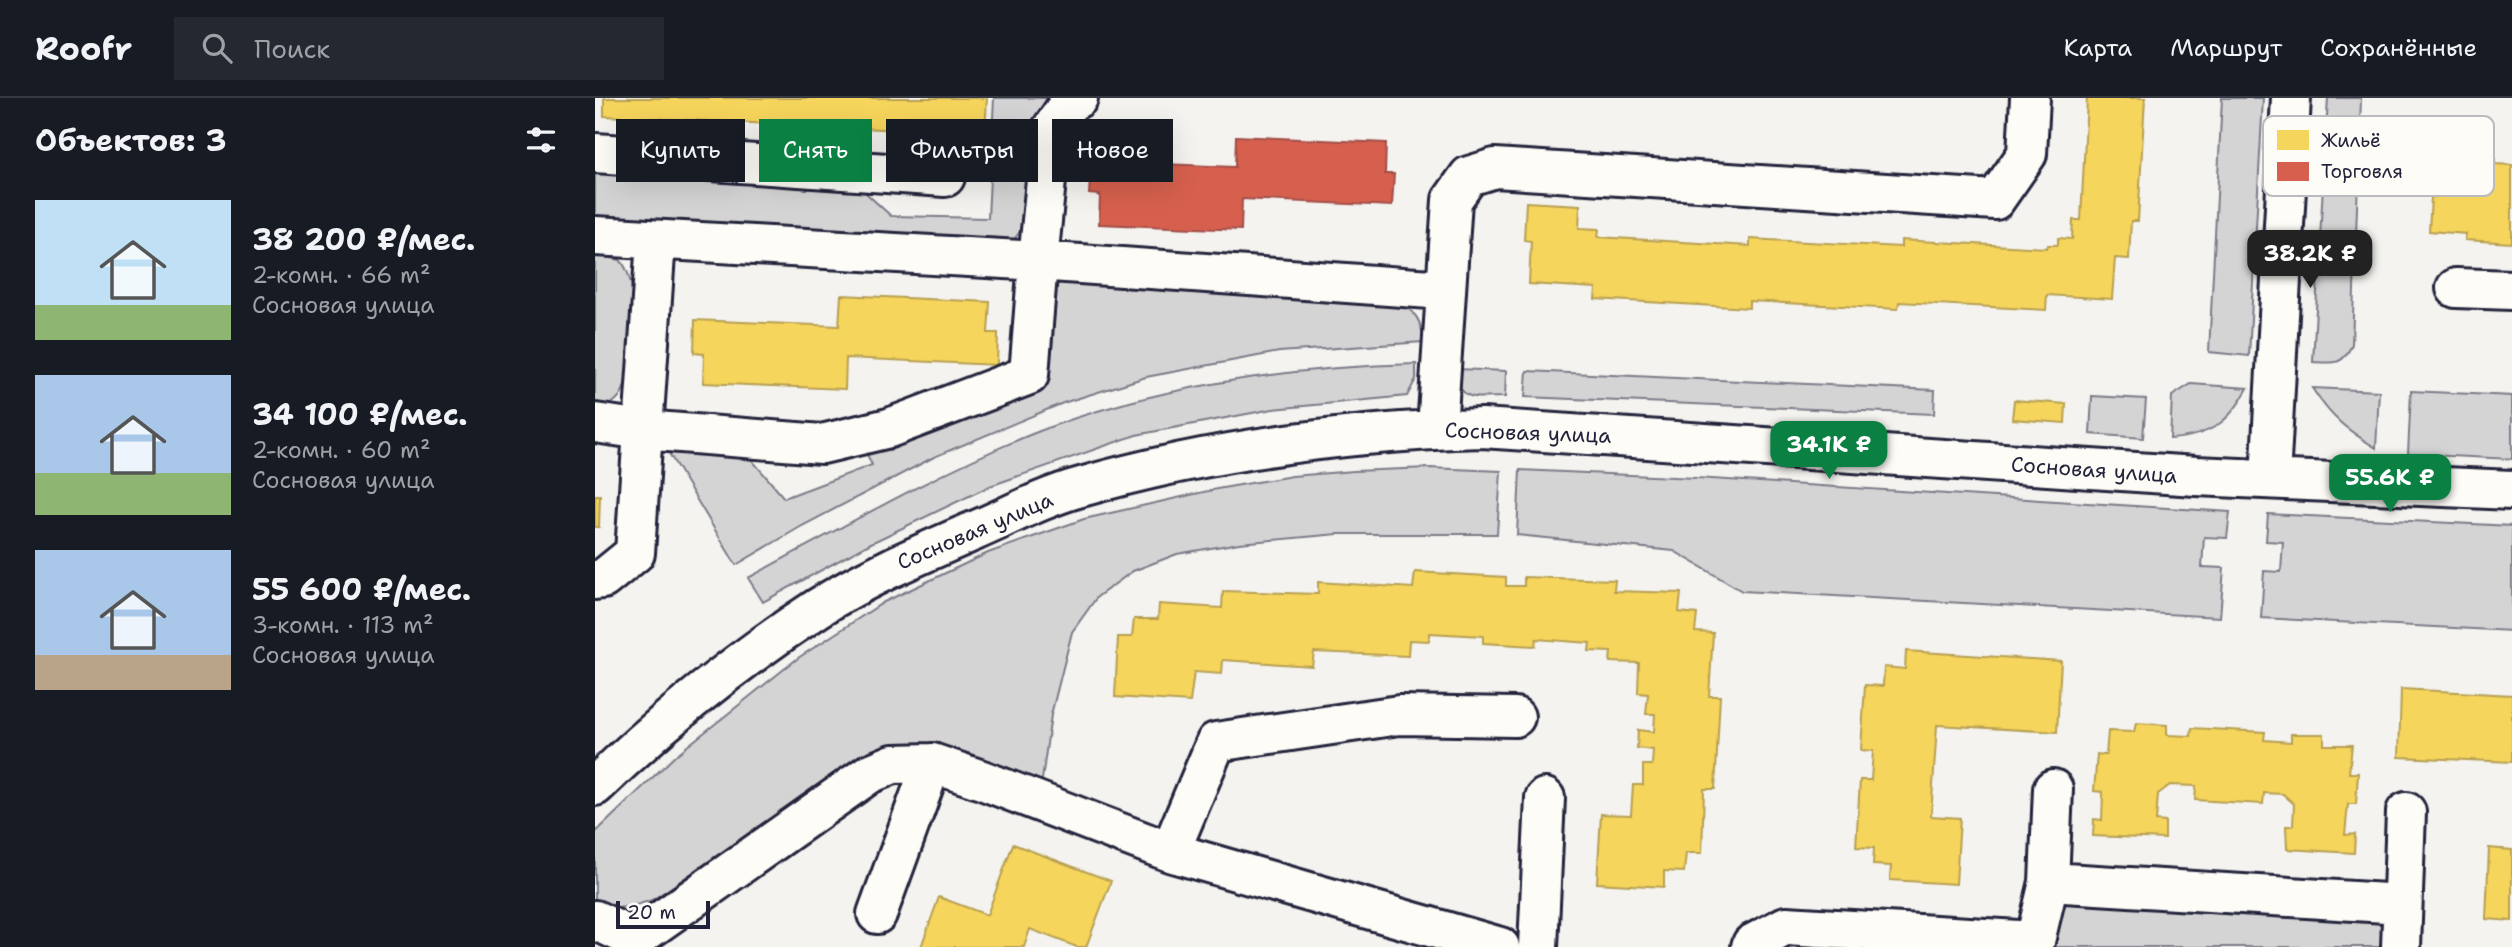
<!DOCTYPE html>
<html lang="ru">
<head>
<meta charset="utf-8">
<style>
  body { margin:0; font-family:"Shantell Sans",sans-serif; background:#242831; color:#f1f3f6; height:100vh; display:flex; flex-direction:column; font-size:26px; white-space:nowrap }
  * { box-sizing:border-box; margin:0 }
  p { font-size:23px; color:#9ea1a6 }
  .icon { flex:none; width:38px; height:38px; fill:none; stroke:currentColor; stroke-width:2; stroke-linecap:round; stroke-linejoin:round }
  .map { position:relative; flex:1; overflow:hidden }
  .sheet { display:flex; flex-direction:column; background:#171b24; width:595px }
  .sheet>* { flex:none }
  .top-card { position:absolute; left:21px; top:21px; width:665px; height:63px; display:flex; gap:14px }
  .scale { position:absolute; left:21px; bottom:18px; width:94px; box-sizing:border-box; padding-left:7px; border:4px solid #22223b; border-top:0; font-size:19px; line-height:24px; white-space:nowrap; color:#22223b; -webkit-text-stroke:5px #fdfcf7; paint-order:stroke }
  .price { position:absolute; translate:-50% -60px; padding:0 16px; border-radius:14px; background:#0b8043; color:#fff; font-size:23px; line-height:46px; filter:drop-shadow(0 2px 4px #0008) }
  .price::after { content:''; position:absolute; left:50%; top:42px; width:21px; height:16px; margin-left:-10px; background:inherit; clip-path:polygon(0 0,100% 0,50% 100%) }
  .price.active { background:#222; color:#fff }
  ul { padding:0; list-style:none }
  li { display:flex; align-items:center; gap:21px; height:175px; padding:0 35px }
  li span { display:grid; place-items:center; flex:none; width:196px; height:140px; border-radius:0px; color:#555 }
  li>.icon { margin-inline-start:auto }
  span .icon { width:84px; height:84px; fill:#fffc; stroke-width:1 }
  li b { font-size:30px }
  h2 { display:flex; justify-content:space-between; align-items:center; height:84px; padding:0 35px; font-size:30px }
  .pill { padding:0 24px; border-radius:0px; background:#171b24; box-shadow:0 7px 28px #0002; font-size:24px; line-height:63px }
  .pill.active { background:#0b8043; color:#fff }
  header { display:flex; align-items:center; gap:42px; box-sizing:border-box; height:98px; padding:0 35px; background:#171b24; border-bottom:2px solid #363941 }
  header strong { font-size:33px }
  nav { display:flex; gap:38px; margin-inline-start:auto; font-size:24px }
  .search { width:490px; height:63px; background:#242831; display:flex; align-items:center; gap:18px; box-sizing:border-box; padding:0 24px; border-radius:0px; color:#9ea1a6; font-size:26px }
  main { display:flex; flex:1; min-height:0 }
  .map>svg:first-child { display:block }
  .green { fill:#d5d4d5; stroke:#7c7b88; stroke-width:2 }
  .homes { fill:#f6d55c; stroke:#b69f52; stroke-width:2 }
  .shops { fill:#d6604d; stroke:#a04d48; stroke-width:2 }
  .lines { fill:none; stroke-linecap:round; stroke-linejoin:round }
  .minor-casing { stroke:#22223b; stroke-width:44 }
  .minor { stroke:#fdfcf7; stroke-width:38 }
  .labels { text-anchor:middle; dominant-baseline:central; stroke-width:7; stroke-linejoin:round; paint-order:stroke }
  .street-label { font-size:21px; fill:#22223b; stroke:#fdfcf7 }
  .key { fill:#fdfcf7; stroke:#bbbbbf; stroke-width:2 }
  .key-label { font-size:19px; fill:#22223b }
</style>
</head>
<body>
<header>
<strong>Roofr</strong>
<div class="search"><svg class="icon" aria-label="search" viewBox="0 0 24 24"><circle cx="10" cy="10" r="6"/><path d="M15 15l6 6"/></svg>Поиск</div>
<nav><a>Карта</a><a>Маршрут</a><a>Сохранённые</a></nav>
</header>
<main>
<section class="sheet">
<h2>Объектов: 3<svg class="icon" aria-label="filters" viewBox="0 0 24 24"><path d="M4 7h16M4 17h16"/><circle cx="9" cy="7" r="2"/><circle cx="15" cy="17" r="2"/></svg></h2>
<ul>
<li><span style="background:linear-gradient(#bfe0f5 75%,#8fb573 0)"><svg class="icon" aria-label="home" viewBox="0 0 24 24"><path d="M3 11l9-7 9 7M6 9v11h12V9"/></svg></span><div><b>38 200 ₽/мес.</b><p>2-комн. · 66 m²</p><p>Сосновая улица</p></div></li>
<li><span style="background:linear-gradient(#a9c7e8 70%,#8fb573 0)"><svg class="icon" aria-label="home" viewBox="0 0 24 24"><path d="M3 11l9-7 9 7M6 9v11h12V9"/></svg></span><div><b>34 100 ₽/мес.</b><p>2-комн. · 60 m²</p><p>Сосновая улица</p></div></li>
<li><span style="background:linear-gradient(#a9c7e8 75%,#b9a48a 0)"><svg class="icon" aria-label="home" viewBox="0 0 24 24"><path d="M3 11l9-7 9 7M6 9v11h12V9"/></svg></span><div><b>55 600 ₽/мес.</b><p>3-комн. · 113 m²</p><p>Сосновая улица</p></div></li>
</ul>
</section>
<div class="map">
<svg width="1917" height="849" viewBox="0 0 1917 849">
  <rect width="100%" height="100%" fill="#f4f3ef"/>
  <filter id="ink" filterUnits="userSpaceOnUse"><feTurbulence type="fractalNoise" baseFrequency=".0143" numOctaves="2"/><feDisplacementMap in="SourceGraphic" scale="14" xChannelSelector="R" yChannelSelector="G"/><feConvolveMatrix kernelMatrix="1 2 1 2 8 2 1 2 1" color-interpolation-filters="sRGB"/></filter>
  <g filter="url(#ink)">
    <path class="green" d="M 399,0 L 465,0 L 430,127 L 420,140 L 410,147 L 0,124 L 0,69 L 261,86 L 296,118 L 393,120 Z
      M 1627,0 L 1668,0 L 1654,258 L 1614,254 Z
      M 1733,0 L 1766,0 L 1757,246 C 1748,268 1739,265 1718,264 Z
      M 0,156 L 25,162 C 48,186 34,251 31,284 C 27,301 17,308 0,311 Z
      M 463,184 L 803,205 C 821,212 828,225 828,244 L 684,254 L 551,279 L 468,305 L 339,359 L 207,428 L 141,467 L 66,342 L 146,349 L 189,400 L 277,367 L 267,346 L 439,285 L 455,185 Z
      M 821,266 L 821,281 L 812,298 L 678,311 L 541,337 L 395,388 L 276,445 L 168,504 L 153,480 C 246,430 339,376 437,336 C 553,289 696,269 821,266 Z
      M 862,271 L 911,273 L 910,299 C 882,299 862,306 862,271 Z
      M 932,273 L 1340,292 L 1339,316 L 930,299 Z
      M 1596,286 L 1653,290 C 1634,325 1615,338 1575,341 L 1577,298 Z
      M 1717,290 L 1784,293 L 1781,350 C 1751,331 1737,321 1717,290 Z
      M 1816,293 L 1917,298 L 1917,361 L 1813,356 Z
      M 1497,298 L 1551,301 L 1548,340 L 1495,336 Z
      M 834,370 L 906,373 L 902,436 L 743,436 L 644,445 L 582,456 L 538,473 L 502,499 L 477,534 L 456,617 L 446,689 L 338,649 C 314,641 296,645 274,658 L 57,802 C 33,810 23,814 0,801 L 0,735 L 81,657 L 203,560 L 289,504 L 393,455 L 489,421 L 622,391 L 697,378 L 759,373 Z
      M 925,372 L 1101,380 L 1635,414 L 1632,440 L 1609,439 L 1607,469 L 1629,470 L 1625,519 L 1147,493 L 1079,453 L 922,437 Z
      M 1673,416 L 1917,428 L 1917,533 L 1666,520 L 1669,473 L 1686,474 L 1688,444 L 1671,443 Z
      M 1463,798 L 1788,820 L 1788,849 L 1450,849 Z"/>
    <path class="homes" d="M 9,0 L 392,0 L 390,36 L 9,18 Z
      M 1492,0 L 1550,0 L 1543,123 L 1536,123 L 1534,161 L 1520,160 L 1517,201 L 1452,197 L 1451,212 L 1304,204 L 1303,211 L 1154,203 L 1154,210 L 1000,201 L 1001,190 L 934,186 L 936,143 L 929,142 L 931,104 L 985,107 L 984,130 L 1004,131 L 1003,139 L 1155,148 L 1155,141 L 1306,149 L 1306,142 L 1452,150 L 1453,147 L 1463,147 L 1463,140 L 1477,141 L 1478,122 L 1486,122 Z
      M 1844,56 L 1900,60 L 1900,66 L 1917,67 L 1917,145 L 1870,142 L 1871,136 L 1834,133 L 1836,99 L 1841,99 Z
      M 246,197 L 395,204 L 393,235 L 403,235 L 402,267 L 251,260 L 250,291 L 108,285 L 109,256 L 99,255 L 100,222 L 244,228 Z
      M 1419,302 L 1471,306 L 1470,325 L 1417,321 Z
      M 0,397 L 5,397 L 4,429 L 0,429 Z
      M 820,474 L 911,479 L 911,488 L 929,488 L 929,479 L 1020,482 L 1019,493 L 1086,495 L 1084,514 L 1102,516 L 1100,534 L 1118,535 L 1114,598 L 1125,598 L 1120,691 L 1109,691 L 1107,755 L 1091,755 L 1089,774 L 1069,773 L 1069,789 L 1002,785 L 1006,716 L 1036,717 L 1038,687 L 1048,687 L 1048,667 L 1057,667 L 1058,652 L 1042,650 L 1043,632 L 1059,634 L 1060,616 L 1051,616 L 1053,596 L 1043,595 L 1044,565 L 1015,564 L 1016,554 L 994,553 L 995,545 L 941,541 L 940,548 L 888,545 L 888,538 L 834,535 L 834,543 L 814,542 L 813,558 L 719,554 L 717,568 L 628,562 L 627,576 L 599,574 L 595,604 L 520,599 L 523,539 L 537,539 L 539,521 L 563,521 L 564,506 L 627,510 L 628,493 L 723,496 L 723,484 L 818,490 Z
      M 1311,553 L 1466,563 L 1462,634 L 1342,627 L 1336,718 L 1365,720 L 1361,786 L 1295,782 L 1296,768 L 1278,767 L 1279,750 L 1261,749 L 1265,682 L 1276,682 L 1278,653 L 1266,652 L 1270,587 L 1288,588 L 1289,569 L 1310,571 Z
      M 1806,591 L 1917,597 L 1917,664 L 1804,659 Z
      M 1541,625 L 1572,627 L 1572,637 L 1596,638 L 1597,630 L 1670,634 L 1669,642 L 1696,644 L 1696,636 L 1729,636 L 1729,647 L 1757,647 L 1754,675 L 1763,675 L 1761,706 L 1753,706 L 1750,737 L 1760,736 L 1759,755 L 1692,751 L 1691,728 L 1698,728 L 1699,706 L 1688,696 L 1669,695 L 1668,706 L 1600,702 L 1601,688 L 1575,687 L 1563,696 L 1561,723 L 1570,724 L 1570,741 L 1498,738 L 1499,721 L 1507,722 L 1508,694 L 1499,693 L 1502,656 L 1511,657 L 1513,633 L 1539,634 Z
      M 418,746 L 516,783 L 491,849 L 482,849 L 435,831 L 429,849 L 326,849 L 344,799 L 392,817 Z
      M 1894,750 L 1917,752 L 1917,823 L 1891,821 Z"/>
    <path class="shops" d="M 641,38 L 791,45 L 790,76 L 799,76 L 797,108 L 647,101 L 646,132 L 504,126 L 505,97 L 494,96 L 496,63 L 640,69 Z"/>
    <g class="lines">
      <defs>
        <path id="minor" d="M 483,0 L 475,4 L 456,32 L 443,163 L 850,192
          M 0,55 L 350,79
          M 0,138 L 443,163 L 434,277 L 294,330 L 227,346 L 48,332 L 61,142
          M 1861,190 L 1917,192
          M 0,325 L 48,332 L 40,455 L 8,481 L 0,482
          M 842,331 L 857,102 L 874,78 L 900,70 L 1400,102 L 1432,56 L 1435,0
          M 1675,381 L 1696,0
          M 0,688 C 69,622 143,562 223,510 C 271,479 326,456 379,433 C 414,418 449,399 486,389 C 615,352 754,334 887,330 L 1601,378 L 1917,392
          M 575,754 L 621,644 L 804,617 L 920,619
          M 1454,784 L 1458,691
          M 282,816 L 337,665
          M 0,822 L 40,841 L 274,676 L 298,666 L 337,665 L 387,682 L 575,754 L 905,849
          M 943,849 L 950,700
          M 1156,849 L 1157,846 L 1191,828 L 1440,843 L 1454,784 L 1807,806
          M 1806,849 L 1811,714"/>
      </defs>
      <use href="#minor" class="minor-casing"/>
      <use href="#minor" class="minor"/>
    </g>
  </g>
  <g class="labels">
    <g class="street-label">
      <text transform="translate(933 335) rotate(2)">Сосновая улица</text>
      <text transform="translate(1499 372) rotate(4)">Сосновая улица</text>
      <text transform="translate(380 433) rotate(-23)">Сосновая улица</text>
    </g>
  </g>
  <rect x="1668" y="18" width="231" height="80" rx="10" class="key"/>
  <rect x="1682" y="32" width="32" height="20" fill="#f6d55c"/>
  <rect x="1682" y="64" width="32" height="19" fill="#d6604d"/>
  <g class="key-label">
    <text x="1726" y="49">Жильё</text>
    <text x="1726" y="80">Торговля</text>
  </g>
</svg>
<div class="scale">20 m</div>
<b class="price active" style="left:1715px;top:192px">38.2K ₽</b>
<b class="price" style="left:1234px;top:383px">34.1K ₽</b>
<b class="price" style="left:1795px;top:416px">55.6K ₽</b>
<div class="top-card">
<a class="pill">Купить</a>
<a class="pill active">Снять</a>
<a class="pill">Фильтры</a>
<a class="pill">Новое</a>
</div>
</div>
</main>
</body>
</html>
